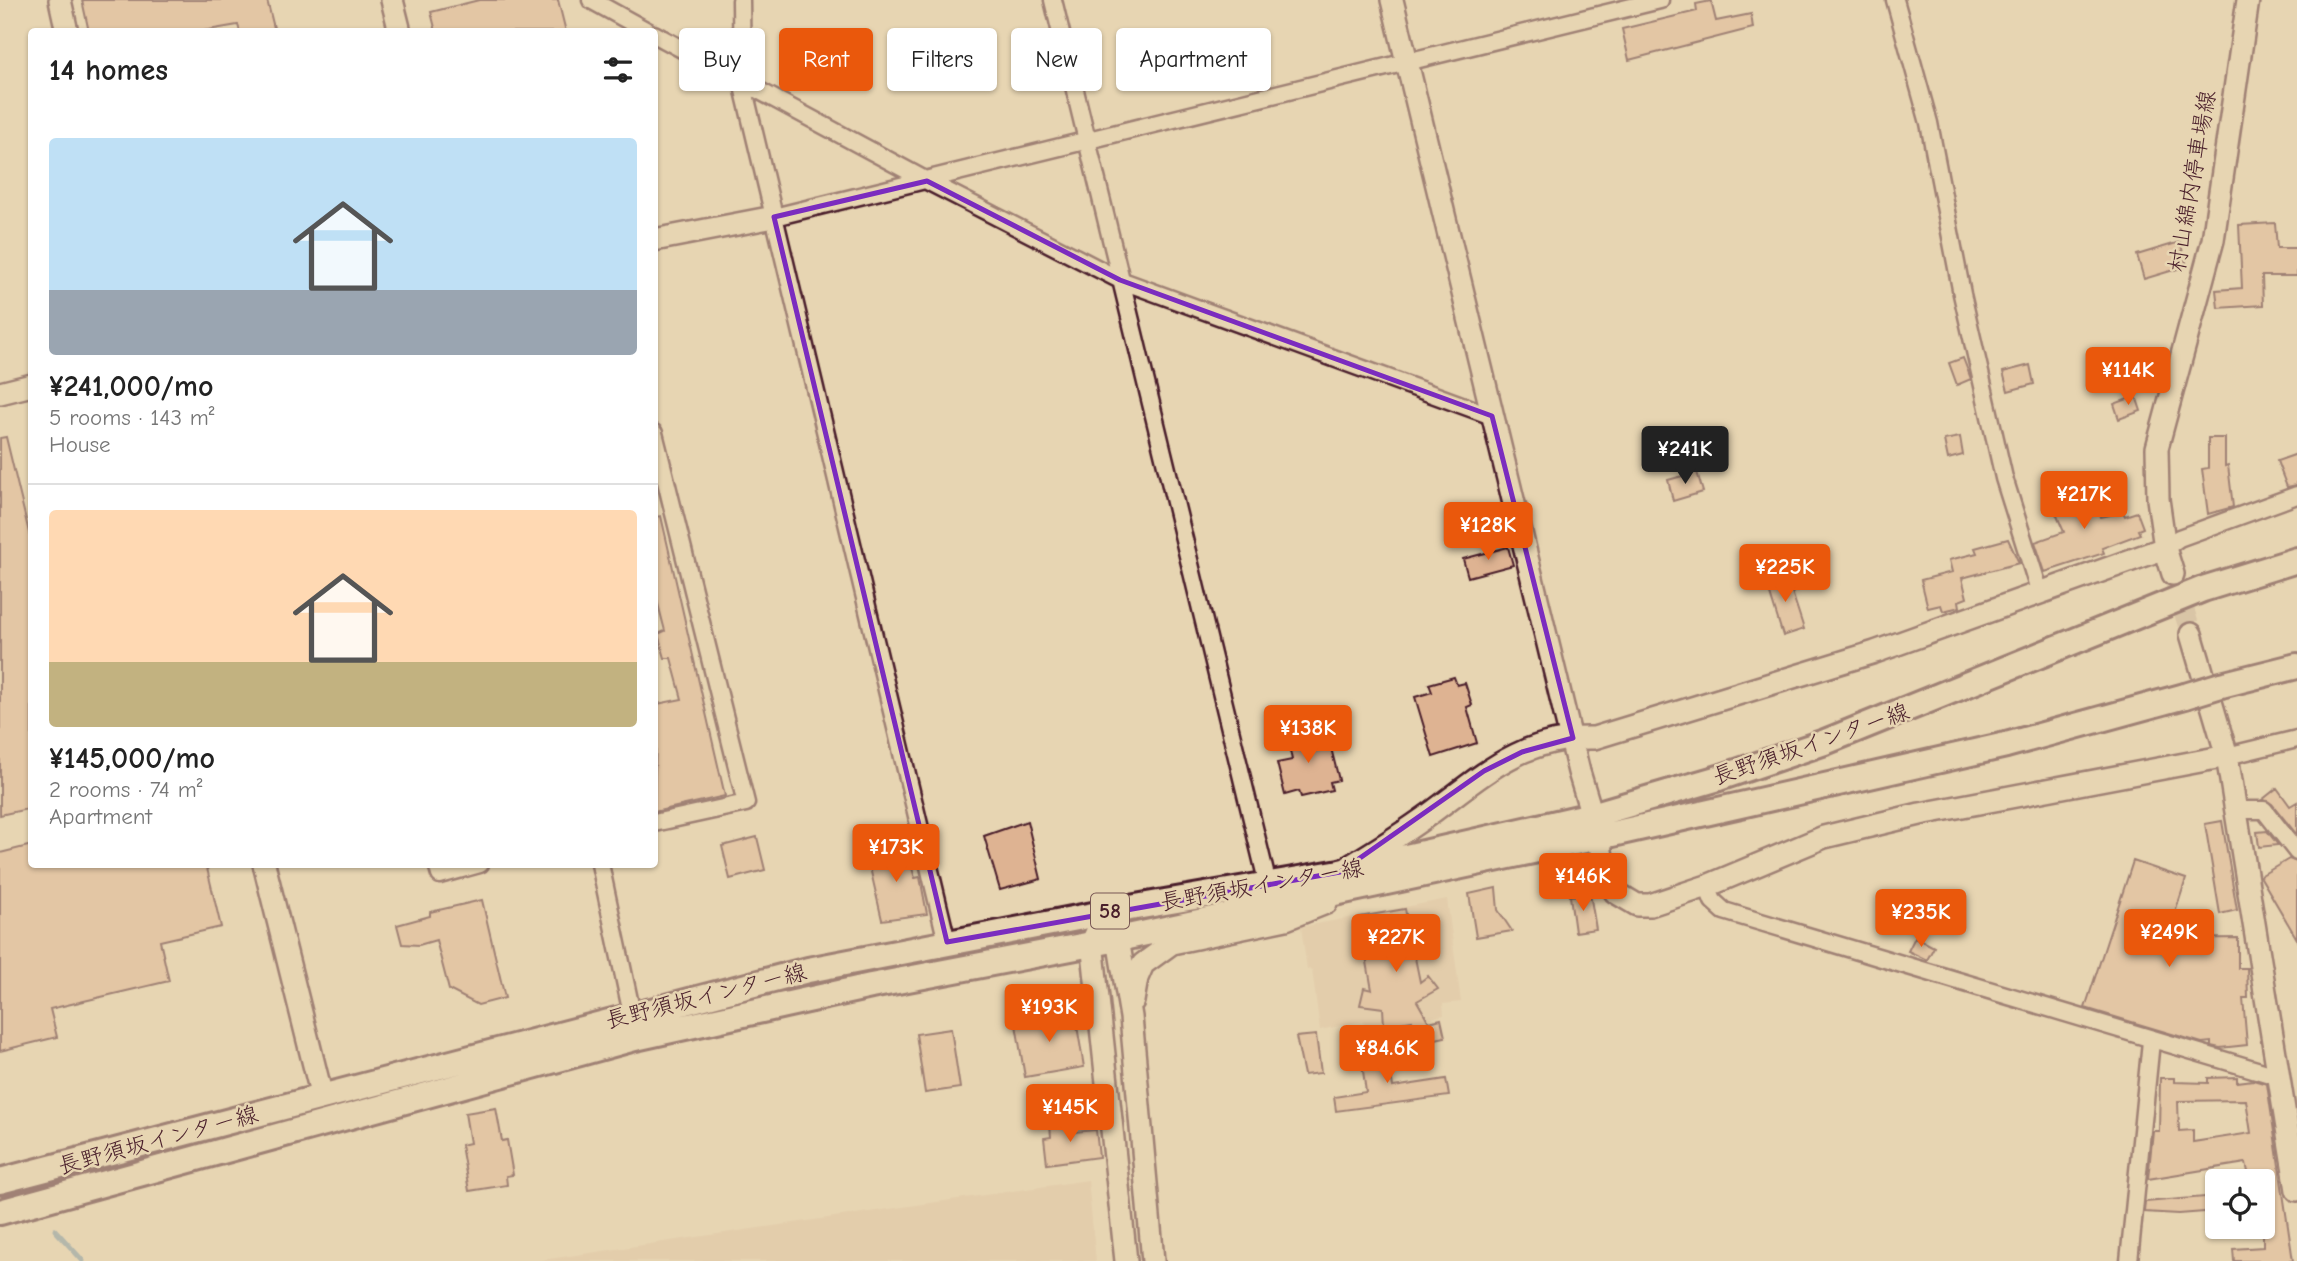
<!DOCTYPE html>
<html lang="en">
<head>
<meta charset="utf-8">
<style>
  body { margin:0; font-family:"Comic Neue","Klee One",sans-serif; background:#f2f2f2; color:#222; height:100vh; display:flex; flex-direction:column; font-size:26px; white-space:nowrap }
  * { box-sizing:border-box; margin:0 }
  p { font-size:23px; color:#767676 }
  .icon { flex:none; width:38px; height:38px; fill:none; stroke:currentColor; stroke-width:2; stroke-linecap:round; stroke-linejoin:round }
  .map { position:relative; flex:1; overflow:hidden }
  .side { position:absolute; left:28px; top:28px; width:630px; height:840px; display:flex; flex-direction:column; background:#fff; border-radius:7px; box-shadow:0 2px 5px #0004 }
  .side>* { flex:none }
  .top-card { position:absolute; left:679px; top:28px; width:665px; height:63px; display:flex; gap:14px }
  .controls { position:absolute; left:2205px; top:1169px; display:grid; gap:14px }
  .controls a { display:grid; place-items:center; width:70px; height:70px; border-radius:7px; background:#fff; box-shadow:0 2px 5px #0004; font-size:35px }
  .price { position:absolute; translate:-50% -60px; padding:0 16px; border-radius:7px; background:#ea580c; color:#fff; font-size:23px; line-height:46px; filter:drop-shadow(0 2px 4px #0008) }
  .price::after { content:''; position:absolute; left:50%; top:42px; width:21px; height:16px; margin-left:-10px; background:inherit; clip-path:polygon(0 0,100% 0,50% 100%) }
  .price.active { background:#222; color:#fff }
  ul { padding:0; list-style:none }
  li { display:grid; align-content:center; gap:14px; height:371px; padding:0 21px }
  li+li { border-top:2px solid #e0e0e0 }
  li span { display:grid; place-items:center; height:217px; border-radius:7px; color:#555 }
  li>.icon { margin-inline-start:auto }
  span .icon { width:126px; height:126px; fill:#fffc; stroke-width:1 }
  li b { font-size:30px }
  h2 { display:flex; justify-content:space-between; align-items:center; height:84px; padding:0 21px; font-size:30px }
  .tag { padding:0 24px; border-radius:7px; background:#fff; box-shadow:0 2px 5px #0004; font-size:24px; line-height:63px }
  .tag.active { background:#ea580c; color:#fff }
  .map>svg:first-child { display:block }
  .built { fill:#dec4a3 }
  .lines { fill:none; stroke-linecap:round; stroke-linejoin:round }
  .stream { stroke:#7592a1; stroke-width:5 }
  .building { fill:#deb392; stroke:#4a1f2b; stroke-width:2; fill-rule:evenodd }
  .secondary-tunnel { stroke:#c8b197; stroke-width:21; stroke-dasharray:21 10; stroke-linecap:butt }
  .street-casing { stroke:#4a1f2b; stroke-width:21 }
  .secondary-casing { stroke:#4a1f2b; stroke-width:26 }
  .primary-casing { stroke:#4a1f2b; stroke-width:30 }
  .street { stroke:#e7d5b2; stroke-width:16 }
  .secondary { stroke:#e7d5b2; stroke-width:21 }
  .primary { stroke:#e7d5b2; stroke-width:24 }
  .primary-bridge-casing { stroke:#4a1f2b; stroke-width:30; stroke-linecap:butt }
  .primary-bridge { stroke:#e7d5b2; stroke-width:24 }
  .marked { fill:none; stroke:#7b2cbf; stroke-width:5; stroke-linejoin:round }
  .labels { text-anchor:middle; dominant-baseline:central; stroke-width:5; stroke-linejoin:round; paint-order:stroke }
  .shield { fill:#e7d5b2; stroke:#795654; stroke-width:2 }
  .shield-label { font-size:21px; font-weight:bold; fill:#4a1f2b }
  .street-label { font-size:23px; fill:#4a1f2b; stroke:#e7d5b2 }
</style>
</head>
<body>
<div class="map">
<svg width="2297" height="1261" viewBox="0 0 2297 1261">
  <rect width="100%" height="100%" fill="#e7d5b2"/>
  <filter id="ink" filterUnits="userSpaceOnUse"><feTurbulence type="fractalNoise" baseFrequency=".0143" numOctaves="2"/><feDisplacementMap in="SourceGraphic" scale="14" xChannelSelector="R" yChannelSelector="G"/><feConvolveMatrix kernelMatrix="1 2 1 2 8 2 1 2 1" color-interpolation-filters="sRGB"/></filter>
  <g filter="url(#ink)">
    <path class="built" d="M 1447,899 L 1461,1002 L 1443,1004 L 1444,1015 L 1366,1031 L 1363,1021 L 1320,1030 L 1312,970 L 1307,969 L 1301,927 Z
      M 1088,1180 L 1096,1261 L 536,1261 L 663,1242 Z"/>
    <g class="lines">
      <path class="stream" d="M 55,1230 L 83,1261"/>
    </g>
    <path class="building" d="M 82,0 L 267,0 L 275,32 L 240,32 L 238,25 L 197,32 L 89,32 Z
      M 479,0 L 558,0 L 566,32 L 436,32 L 431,12 Z
      M 1711,1 L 1716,21 L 1751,14 L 1753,28 L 1629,60 L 1622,29 L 1697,11 L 1696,4 Z
      M 2275,223 L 2277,248 L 2297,248 L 2297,276 L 2262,276 L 2263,305 L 2218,308 L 2216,290 L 2242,288 L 2239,225 Z
      M 2180,242 L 2187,266 L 2144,279 L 2137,255 Z
      M 1963,358 L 1971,379 L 1957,385 L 1949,363 Z
      M 2030,365 L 2034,384 L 2008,391 L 2003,372 Z
      M 2136,396 L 2141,411 L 2119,419 L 2114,404 Z
      M 6,437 L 32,545 L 32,808 L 0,815 L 0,438 Z
      M 1960,437 L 1963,455 L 1948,459 L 1944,440 Z
      M 2208,438 L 2225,438 L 2225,466 L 2228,465 L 2233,507 L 2208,514 L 2202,469 L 2208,468 Z
      M 2297,454 L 2297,485 L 2287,487 L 2277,461 Z
      M 1697,472 L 1703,492 L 1673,501 L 1668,480 Z
      M 2093,490 L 2101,517 L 2123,512 L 2125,516 L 2137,512 L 2143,528 L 2138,530 L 2140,534 L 2102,548 L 2104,553 L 2045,572 L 2035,542 L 2064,532 L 2051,502 Z
      M 661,516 L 725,796 L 654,812 L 657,704 L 682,699 L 671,658 L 665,658 L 658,634 L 665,631 L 657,600 L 654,600 L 654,517 Z
      M 2008,539 L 2019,563 L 1962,578 L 1967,598 L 1959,601 L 1960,607 L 1943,611 L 1941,605 L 1928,608 L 1921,580 L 1952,572 L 1949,560 L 1977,553 L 1975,548 Z
      M 1508,547 L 1513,565 L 1468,577 L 1463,559 Z
      M 1792,574 L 1797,591 L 1792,592 L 1804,629 L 1783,636 L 1766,581 Z
      M 1454,677 L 1457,685 L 1465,683 L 1472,705 L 1467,707 L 1477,743 L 1433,757 L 1415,697 L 1432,692 L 1429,684 Z
      M 1313,729 L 1316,739 L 1328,736 L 1339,780 L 1330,782 L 1332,790 L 1301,797 L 1299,791 L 1285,795 L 1277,763 L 1292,760 L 1287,736 Z
      M 2277,788 L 2290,806 L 2297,802 L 2297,835 L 2272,804 L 2262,800 Z
      M 1027,821 L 1041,879 L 1000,890 L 984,836 Z
      M 2222,821 L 2237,910 L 2220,914 L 2205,824 Z
      M 2267,831 L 2278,845 L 2259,847 L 2257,832 Z
      M 757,837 L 765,870 L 730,879 L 722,846 Z
      M 900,844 L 903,860 L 909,858 L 915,878 L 920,877 L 927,914 L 882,920 L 866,850 Z
      M 32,845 L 32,864 L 206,864 L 221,927 L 160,941 L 169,981 L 50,1009 L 57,1037 L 0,1051 L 0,853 Z
      M 2289,859 L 2297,862 L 2297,939 L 2260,876 Z
      M 2133,861 L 2186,879 L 2172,922 L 2145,927 L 2147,939 L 2238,938 L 2238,968 L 2247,968 L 2248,998 L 2243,998 L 2247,1045 L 2220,1048 L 2211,1046 L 2211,1042 L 2202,1043 L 2085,1008 Z
      M 1496,888 L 1498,910 L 1512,931 L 1476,937 L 1469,894 Z
      M 1590,893 L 1596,929 L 1575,932 L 1570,896 Z
      M 482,900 L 505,998 L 478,1005 L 449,990 L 436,940 L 419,945 L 402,944 L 397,925 L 430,916 L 430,912 Z
      M 1405,909 L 1420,982 L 1428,976 L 1438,989 L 1417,1001 L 1429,1022 L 1441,1019 L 1445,1037 L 1417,1043 L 1412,1021 L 1384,1026 L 1383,1008 L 1360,1005 L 1364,988 L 1372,990 L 1359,917 Z
      M 1915,937 L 1934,947 L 1927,960 L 1908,951 Z
      M 1075,1014 L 1084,1067 L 1025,1077 L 1015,1019 Z
      M 951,1029 L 960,1088 L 925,1093 L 916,1034 Z
      M 1316,1035 L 1321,1073 L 1304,1075 L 1296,1037 Z
      M 1387,1046 L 1393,1087 L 1446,1079 L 1449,1096 L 1336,1111 L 1334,1097 L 1366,1092 L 1360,1050 Z
      M 2237,1077 L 2237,1082 L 2253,1080 L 2267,1084 L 2293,1261 L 2234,1261 L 2233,1249 L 2263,1247 L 2263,1181 L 2250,1181 L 2246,1163 L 2148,1179 L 2153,1131 L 2159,1131 L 2160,1078 L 2174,1078 L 2174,1082 L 2208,1083 L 2208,1078 ZM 2246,1100 L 2251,1133 L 2193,1142 L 2193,1130 L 2179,1131 L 2178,1101 Z
      M 496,1108 L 502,1141 L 507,1140 L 513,1175 L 506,1176 L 507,1185 L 469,1191 L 461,1145 L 470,1143 L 465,1113 Z
      M 1073,1122 L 1074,1132 L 1096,1130 L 1099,1157 L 1047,1164 L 1044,1138 L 1051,1137 L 1050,1125 Z
      M 2217,1196 L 2217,1211 L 2179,1214 L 2144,1212 L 2145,1202 Z"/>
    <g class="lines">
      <path class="secondary-tunnel" d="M 2173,574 L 2191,634"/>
      <defs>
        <path id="street" d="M 591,0 L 649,32
          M 741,0 L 742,82 L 947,942
          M 1053,0 L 1268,885
          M 1895,0 L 1929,123 L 1962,294 L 2004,478 L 2040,593
          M 654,34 L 927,181 L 1120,280 L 1492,416
          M 774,217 L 1660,0
          M 654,433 L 746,803 L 654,823
          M 2165,548 L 2179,538 L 2297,495
          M 2227,756 L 2297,739
          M 2234,810 L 2264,810 L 2297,852
          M 437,864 L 440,875 L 480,864
          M 600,864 L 632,1014
          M 1707,886 L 1713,901 L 1724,911 L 2280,1077
          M 2129,1261 L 2151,1041"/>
        <path id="secondary" d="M 60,0 L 67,32
          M 392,0 L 400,32
          M 1392,0 L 1579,772 L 1592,815
          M 654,240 L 774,217
          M 0,393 L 32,385
          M 2173,574 L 2165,548 L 2158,499 L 2157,448 L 2213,240 L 2248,0
          M 2191,634 L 2227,756 L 2297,1190
          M 1599,837 L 1604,871 L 1615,892 L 1637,905 L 1650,905 L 1707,886 L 1824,837 L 1920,814 L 2227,756
          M 264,864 L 322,1097
          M 1350,866 C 1378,849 1405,832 1431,813 C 1484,774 1523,736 1594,738 L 1875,652 L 2165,548
          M 1104,913 L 1118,939 L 1131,1017 L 1153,1261
          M 1097,931 L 1092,942 L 1126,1261
          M 1133,1001 L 1137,978 L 1143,964 L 1172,943 L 1286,919 L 1326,903"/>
        <path id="primary" d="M 2221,685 L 2297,666
          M 0,1181 L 808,970 L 1124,909 L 1340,872 L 1592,815 L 1719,778 L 1825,742 L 2203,589 L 2297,560
          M 0,1212 L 635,1038 L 871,986 L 1118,939 L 1599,837 L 2006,745 L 2185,696"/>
      </defs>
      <use href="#street" class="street-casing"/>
      <use href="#secondary" class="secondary-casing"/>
      <use href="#primary" class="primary-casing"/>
      <use href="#street" class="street"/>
      <use href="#secondary" class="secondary"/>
      <use href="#primary" class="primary"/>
      <defs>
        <path id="primary-bridge" d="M 2185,696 L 2221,685"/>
      </defs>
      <use href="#primary-bridge" class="primary-bridge-casing"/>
      <use href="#primary-bridge" class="primary-bridge"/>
    </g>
  </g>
  <path d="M0 0H2297V1261H0ZM 927,181 L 1120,280 L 1492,416 L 1573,738 L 1522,752 L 1484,771 L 1340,872 L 947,942 L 774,217 Z" fill="#e7d5b2" fill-opacity=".55" fill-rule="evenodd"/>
  <path class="marked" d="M 927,181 L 1120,280 L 1492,416 L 1573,738 L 1522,752 L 1484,771 L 1340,872 L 947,942 L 774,217 Z"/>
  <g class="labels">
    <rect class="shield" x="1091" y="893.5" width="38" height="35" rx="5"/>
    <g class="shield-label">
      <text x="1110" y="911">58</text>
    </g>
    <g class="street-label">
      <text transform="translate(2192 181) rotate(-80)">村山綿内停車場線</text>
      <text transform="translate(1811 744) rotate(-19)">長野須坂インター線</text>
      <text transform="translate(1262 885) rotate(-10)">長野須坂インター線</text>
      <text transform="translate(706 996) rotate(-14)">長野須坂インター線</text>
      <text transform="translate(158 1140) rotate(-15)">長野須坂インター線</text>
    </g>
  </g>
</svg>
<div class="controls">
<a><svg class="icon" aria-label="locate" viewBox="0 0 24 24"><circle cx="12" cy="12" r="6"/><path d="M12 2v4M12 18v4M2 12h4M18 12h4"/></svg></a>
</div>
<b class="price" style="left:2128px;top:407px">¥114K</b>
<b class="price active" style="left:1685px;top:486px">¥241K</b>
<b class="price" style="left:2084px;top:531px">¥217K</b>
<b class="price" style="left:1488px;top:562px">¥128K</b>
<b class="price" style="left:1785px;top:604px">¥225K</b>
<b class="price" style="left:1308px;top:765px">¥138K</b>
<b class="price" style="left:896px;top:884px">¥173K</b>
<b class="price" style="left:1583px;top:913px">¥146K</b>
<b class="price" style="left:1921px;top:949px">¥235K</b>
<b class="price" style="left:2169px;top:969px">¥249K</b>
<b class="price" style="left:1396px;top:974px">¥227K</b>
<b class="price" style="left:1049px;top:1044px">¥193K</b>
<b class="price" style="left:1387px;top:1085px">¥84.6K</b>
<b class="price" style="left:1070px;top:1144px">¥145K</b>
<div class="top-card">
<a class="tag">Buy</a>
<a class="tag active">Rent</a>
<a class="tag">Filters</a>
<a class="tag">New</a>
<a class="tag">Apartment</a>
</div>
<section class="side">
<h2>14 homes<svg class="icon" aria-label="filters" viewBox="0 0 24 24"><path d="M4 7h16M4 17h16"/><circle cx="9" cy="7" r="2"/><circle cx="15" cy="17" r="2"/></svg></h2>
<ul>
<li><span style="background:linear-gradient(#bfe0f5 70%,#9aa5b1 0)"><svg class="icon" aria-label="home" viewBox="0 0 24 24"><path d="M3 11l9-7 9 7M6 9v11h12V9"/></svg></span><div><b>¥241,000/mo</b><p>5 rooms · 143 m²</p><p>House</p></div></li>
<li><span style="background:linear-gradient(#ffd9b3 70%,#c2b280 0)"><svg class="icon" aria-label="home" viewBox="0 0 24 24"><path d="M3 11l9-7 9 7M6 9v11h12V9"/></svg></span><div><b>¥145,000/mo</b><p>2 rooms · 74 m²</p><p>Apartment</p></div></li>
</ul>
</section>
</div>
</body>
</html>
